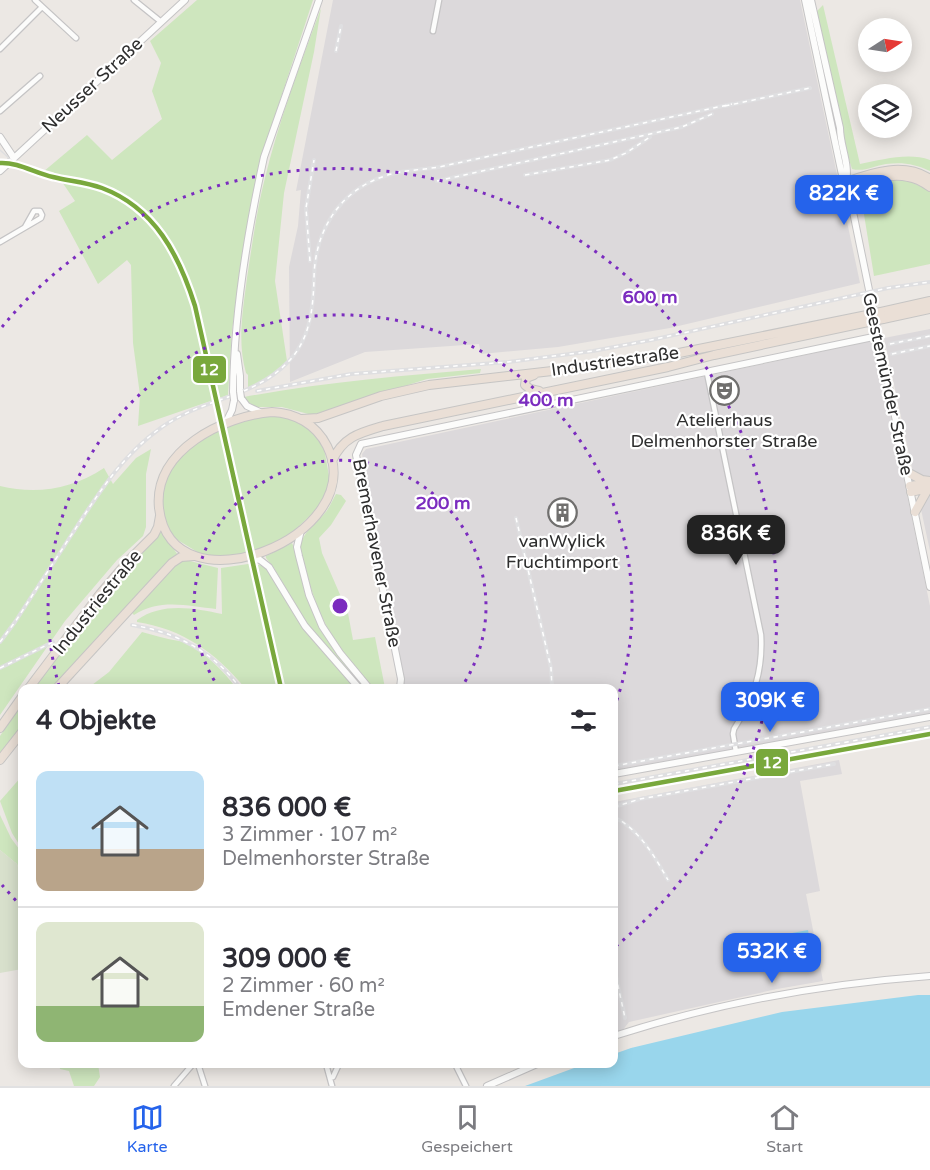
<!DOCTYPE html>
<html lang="de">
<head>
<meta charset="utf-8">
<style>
  body { margin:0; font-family:"Varela Round",sans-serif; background:#f7f7f7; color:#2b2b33; height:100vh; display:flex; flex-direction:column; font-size:22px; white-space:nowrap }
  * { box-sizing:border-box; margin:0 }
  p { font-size:20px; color:#7c7c81 }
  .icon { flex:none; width:33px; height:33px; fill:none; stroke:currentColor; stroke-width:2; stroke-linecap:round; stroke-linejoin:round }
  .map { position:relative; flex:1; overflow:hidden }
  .drawer { position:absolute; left:18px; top:684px; width:600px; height:384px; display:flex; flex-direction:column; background:#fff; border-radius:12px; box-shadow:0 3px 15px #0003 }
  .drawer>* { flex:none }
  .needle { width:39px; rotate:78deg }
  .tools { position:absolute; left:858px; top:18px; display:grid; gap:12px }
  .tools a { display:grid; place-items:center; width:54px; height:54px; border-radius:50%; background:#fff; box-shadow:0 3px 15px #0003; font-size:30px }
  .price { position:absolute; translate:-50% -51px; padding:0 14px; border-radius:12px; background:#2563eb; color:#fff; font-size:20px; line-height:39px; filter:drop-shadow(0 2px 3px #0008) }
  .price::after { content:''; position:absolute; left:50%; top:36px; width:18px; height:14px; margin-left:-9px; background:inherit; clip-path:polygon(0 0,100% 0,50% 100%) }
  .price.current { background:#222; color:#fff }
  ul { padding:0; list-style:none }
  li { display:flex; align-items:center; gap:18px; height:150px; padding:0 18px }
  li+li { border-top:2px solid #e1e1e2 }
  li span { display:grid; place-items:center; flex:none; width:168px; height:120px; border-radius:12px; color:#555 }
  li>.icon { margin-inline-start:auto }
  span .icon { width:72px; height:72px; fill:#fffc; stroke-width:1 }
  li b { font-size:26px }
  h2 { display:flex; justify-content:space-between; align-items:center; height:72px; padding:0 18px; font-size:26px }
  .tabs { display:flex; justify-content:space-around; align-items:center; height:84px; border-top:2px solid #e1e1e2; background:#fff; font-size:16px; color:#7c7c81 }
  .tabs a { display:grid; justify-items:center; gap:3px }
  .tabs .current { color:#2563eb }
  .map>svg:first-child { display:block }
  .industrial { fill:#dcd9db }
  .green { fill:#cee6be }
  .cemetery { fill:#d8e0cc }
  .water { fill:#99d6ec }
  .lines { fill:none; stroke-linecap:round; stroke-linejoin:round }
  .street-casing { stroke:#c5c4c5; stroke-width:7 }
  .secondary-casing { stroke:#c5c4c5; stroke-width:8 }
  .highway-casing { stroke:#c6c5c4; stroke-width:10 }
  .street { stroke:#fcfcfb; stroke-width:4.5 }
  .secondary { stroke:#fcfcfb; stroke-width:6 }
  .highway { stroke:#eadfd6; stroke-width:8 }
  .tram { stroke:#dfdfe1; stroke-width:1.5 }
  .rail-casing { stroke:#dfdfe1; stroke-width:4 }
  .rail { stroke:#fff; stroke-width:1.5; stroke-dasharray:4.5; stroke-linecap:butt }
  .secondary-bridge-casing { stroke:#c5c4c5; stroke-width:8; stroke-linecap:butt }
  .highway-bridge-casing { stroke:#c6c5c4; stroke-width:10; stroke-linecap:butt }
  .secondary-bridge { stroke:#fcfcfb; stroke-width:6 }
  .highway-bridge { stroke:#eadfd6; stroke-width:8 }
  .tram-1-casing { stroke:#fff; stroke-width:9 }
  .tram-1 { stroke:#79a83c; stroke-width:4.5 }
  .ring { fill:none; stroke:#7b2cbf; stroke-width:3; stroke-dasharray:3 6 }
  .labels { text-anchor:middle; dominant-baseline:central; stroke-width:4.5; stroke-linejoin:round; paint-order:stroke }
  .street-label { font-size:18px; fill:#2e2e2e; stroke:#fff }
  .poi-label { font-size:18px; fill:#2e2e2e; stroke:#fff }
  .centre { fill:#7b2cbf; stroke:#fff; stroke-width:3 }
  .ring-label { font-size:18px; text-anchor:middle; font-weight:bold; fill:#7b2cbf; stroke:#fff; stroke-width:4.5; stroke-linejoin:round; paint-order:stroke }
  .line-badge { stroke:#fff; stroke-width:2 }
  .badge-label { font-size:16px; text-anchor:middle; font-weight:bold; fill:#fff }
</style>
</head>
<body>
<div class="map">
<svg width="930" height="1086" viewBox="0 0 930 1086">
  <rect width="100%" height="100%" fill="#ece8e4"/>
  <path class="industrial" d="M 333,0 L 800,0 L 860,283 L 670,328 L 558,347 L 481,354 L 479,344 L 365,352 L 290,382 L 289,267 L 298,226 L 301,190 L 296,191 Z
    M 930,329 L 930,551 L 884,338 Z
    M 875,340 L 930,606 L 930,714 L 614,776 L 614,688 L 401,688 L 362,454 L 366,449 Z
    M 839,760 L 842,774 L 800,781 L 820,891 L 806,894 L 823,981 L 777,989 L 629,1022 L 622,1031 L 614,1033 L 614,802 Z"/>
  <path class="green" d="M 197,0 L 313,0 L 268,137 L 252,197 L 232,330 L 228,395 L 138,426 L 140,395 L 133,343 L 131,265 L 127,260 L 98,284 L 59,211 L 75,201 L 58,176 L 43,172 L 87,135 L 112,160 L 162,119 L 152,91 L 161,63 L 150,41 Z
    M 823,5 L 860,164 C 882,160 908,152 930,160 L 930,171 C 915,164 903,162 886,164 C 874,166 864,172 852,169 L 843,141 L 817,11 Z
    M 321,8 L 314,52 L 284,193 L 275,281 L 287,361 L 276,373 L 248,388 L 248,375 L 246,373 C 237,341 243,310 247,278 C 252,246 256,214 264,182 C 278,123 300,65 321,8 Z
    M 895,180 L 909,181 L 930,191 L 930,264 L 874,276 L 861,196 L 867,186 Z
    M 481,369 L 480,373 L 427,379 L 312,415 L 282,407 L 257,407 L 249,403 L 244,397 C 323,382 401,376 481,369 Z
    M 267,415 L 294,419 L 313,431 L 323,443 L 330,481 L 321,505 L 294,531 L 266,548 L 233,556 L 204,556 L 176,539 L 170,531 L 164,515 L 162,493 L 168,474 L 179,459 L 196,444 L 225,427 Z
    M 151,449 L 146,474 L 146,527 L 143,536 L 117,560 L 65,621 L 0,715 L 0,486 C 37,495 72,489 104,468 L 113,484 L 136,458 Z
    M 336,494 L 341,495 L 346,501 L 331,525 L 319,538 L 322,553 L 348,613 L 353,640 L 375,637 L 385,688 L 373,688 C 339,651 320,624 307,574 C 304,565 299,553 301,543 C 304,531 317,523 324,514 C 329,509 332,501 336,494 Z
    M 160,533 L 162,533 L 178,555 L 53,686 L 53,688 L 33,688 L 100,599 Z
    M 292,543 C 299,557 300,577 306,593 C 319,630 340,659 366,688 L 312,632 L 274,568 L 266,558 L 266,556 Z
    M 186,560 L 218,568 L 216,609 C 189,606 159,598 134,615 L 132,613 L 176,563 Z
    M 248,564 L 260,565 L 268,570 L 308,635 L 355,688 L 245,688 C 216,653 183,629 137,622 L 137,620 C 162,602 194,608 222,614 L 221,568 Z
    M 142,632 C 154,635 166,639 179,641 C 196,643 227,674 236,688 L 88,688 L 109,672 Z
    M 22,703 L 22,725 L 0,753 L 0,736 Z
    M 22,776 L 22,849 L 12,833 L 0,801 Z
    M 0,815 L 11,838 L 22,853 L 22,879 L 17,864 L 0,850 Z
    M 59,1064 L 98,1064 L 100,1077 L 94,1086 L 74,1086 L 69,1071 L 60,1069 Z"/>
  <path class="cemetery" d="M 0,850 L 17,864 L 22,879 L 22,969 L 0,973 Z"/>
  <path class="water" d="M 808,930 L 811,948 L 774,955 L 771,937 Z
    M 918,995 L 930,995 L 930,1086 L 525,1086 L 585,1064 L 614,1064 L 614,1054 L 631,1048 L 782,1012 Z"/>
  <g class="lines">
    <defs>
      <path id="street" d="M 35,0 L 76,38
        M 134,0 L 160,21
        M 433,31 L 439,0
        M 0,49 L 42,7
        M 0,111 L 40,76
        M 0,242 L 41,218 L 42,215 L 40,211 L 34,211 L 25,227
        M 707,373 L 761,635 C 763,671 754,698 734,729 L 733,734 L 736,752
        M 198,1064 L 205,1086
        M 326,1064 L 332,1086
        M 455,1064 L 466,1086
        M 330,1078 L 333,1077 L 339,1064
        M 174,1086 L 193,1064"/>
      <path id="secondary" d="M 805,0 L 842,175 L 846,182 L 852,207 L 930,587
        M 811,0 L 840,128 C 840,146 850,164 846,182
        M 0,137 L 14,158
        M 0,171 L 185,0
        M 237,354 L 240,376 L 240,391
        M 233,392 C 234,313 247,234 264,157 L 319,0
        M 241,398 L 247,406 L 262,413
        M 225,424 L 232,410 L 234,400
        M 301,530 L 297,547 L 299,556 L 309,595 L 322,626 L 340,653 L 369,688
        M 248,557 L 260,560 L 269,567 L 305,626 L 359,688
        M 400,688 L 401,679 L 356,455 L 361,444 L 878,336
        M 614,774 L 930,717
        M 614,1036 C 716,1003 823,984 930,976
        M 487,1086 L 537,1064"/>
      <path id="highway" d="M 846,182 C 873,172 905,162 930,179
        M 852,207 C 854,201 855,194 858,189 C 867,177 895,174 908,177 C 917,178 923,182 930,187
        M 881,312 L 930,301
        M 883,319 L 930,309
        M 534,375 L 526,378 L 525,385 L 530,389 L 539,391
        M 272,412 C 295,413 316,424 327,446 C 372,536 171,616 159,508 C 153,450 224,416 272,412 Z
        M 302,419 L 318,418 L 381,396 L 429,385 L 561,370 L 674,354 L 867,315
        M 332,461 C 343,437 359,433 383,426 L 668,367 L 714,355 L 868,322
        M 907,472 L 922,480 L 930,481
        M 910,486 L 930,483
        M 911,492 L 928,488
        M 915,512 L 928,489
        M 29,688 L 100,594 L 129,560 L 154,535 L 158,527 L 160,516
        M 57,688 L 172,563 L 181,557 L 194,556
        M 0,728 L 22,697
        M 0,760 L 22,732"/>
    </defs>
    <use href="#street" class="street-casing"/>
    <use href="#secondary" class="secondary-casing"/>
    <use href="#highway" class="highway-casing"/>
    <use href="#street" class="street"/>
    <use href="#secondary" class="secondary"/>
    <use href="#highway" class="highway"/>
    <path class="tram" d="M 0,150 L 11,160 L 26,169"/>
    <defs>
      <path id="rail" d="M 336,51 L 341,26
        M 725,106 L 810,88
        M 525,175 L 610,160 L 626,153 L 650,137
        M 437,181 L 682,127 L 712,114
        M 310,261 L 306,208 L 314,160
        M 890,344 L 930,336
        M 892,354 L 930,346
        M 257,391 L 351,374 L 508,362 L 593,351 L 651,340 L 888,288 L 930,282
        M 516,518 L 551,668 L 552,688
        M 132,625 C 176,632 214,652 240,688
        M 0,642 L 15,622 C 34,593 53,563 72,534 C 98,494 122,455 162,427 C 205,397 253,399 289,361 C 310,339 313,309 314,280 C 314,233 338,191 385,176 C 402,170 421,170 439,167 L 732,104
        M 0,668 L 53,642
        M 614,766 L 930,709
        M 614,784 L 930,727
        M 614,807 L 640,799 L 834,764
        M 614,817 C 639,829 655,857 668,880
        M 614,967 L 625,1018"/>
    </defs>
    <use href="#rail" class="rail-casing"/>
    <use href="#rail" class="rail"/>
    <defs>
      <path id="secondary-bridge" d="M 240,391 L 241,398
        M 233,392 L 234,400"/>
      <path id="highway-bridge" d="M 867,315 L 881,312
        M 868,322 L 883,319"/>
    </defs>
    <use href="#secondary-bridge" class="secondary-bridge-casing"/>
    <use href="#highway-bridge" class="highway-bridge-casing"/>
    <use href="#secondary-bridge" class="secondary-bridge"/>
    <use href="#highway-bridge" class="highway-bridge"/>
    <defs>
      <path id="tram-1" d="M 0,163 C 18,162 35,173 53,177 C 69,181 86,182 102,188 C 155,208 179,255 195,306 L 281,688
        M 614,791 L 930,734"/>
    </defs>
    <use href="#tram-1" class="tram-1-casing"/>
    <use href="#tram-1" class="tram-1"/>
  </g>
  <g class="ring">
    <path d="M219 688A146 146 0 1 1 461 688"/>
    <path d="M59 686A292 292 0 1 1 614 708"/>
    <path d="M22 907A438 438 0 0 1 2 885M2 327A438 438 0 1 1 616 946"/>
  </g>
  <defs>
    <symbol id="theatre-ring" viewBox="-11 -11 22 22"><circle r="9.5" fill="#fff" stroke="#706f6e" stroke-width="1.5"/><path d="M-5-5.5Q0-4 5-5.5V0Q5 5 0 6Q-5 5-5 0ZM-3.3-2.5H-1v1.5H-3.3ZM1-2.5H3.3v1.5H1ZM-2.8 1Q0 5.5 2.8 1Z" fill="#706f6e"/></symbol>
    <symbol id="building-ring" viewBox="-11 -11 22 22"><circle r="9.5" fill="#fff" stroke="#706f6e" stroke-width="1.5"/><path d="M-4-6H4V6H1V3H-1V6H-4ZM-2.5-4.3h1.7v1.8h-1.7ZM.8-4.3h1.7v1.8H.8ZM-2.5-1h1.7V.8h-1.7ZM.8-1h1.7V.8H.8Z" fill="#706f6e"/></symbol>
  </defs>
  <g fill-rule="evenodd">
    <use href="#theatre-ring" x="708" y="374" width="33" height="33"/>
    <use href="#building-ring" x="546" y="496" width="33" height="33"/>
  </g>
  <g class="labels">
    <g class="street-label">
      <text transform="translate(92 85) rotate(-43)">Neusser Straße</text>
      <text transform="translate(615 361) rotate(-8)">Industriestraße</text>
      <text transform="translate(888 384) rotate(78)">Geestemünder Straße</text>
      <text transform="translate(377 553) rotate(79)">Bremerhavener Straße</text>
      <text transform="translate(97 602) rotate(-51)">Industriestraße</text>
    </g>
    <g class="poi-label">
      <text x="724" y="420">Atelierhaus<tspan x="724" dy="21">Delmenhorster Straße</tspan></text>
      <text x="562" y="541">vanWylick<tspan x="562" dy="21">Fruchtimport</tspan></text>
    </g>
  </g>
  <circle cx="340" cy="606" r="9" class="centre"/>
  <g class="ring-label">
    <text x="650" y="303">600 m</text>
    <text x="546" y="406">400 m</text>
    <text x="443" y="509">200 m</text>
  </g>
  <g class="line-badge">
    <rect x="192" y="355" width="35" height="29" rx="6" fill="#79a83c"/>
    <rect x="755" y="748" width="34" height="29" rx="6" fill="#79a83c"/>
  </g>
  <g class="badge-label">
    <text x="209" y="375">12</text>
    <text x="772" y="768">12</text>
  </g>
</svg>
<div class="tools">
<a><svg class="needle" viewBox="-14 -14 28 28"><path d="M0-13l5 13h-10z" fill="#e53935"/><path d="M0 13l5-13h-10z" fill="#7c7c81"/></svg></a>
<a><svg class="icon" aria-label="layers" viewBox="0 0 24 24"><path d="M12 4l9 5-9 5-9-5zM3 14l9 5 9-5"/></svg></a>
</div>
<b class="price" style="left:844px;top:226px">822K €</b>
<b class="price current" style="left:736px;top:566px">836K €</b>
<b class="price" style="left:770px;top:733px">309K €</b>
<b class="price" style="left:772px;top:984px">532K €</b>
<section class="drawer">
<h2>4 Objekte<svg class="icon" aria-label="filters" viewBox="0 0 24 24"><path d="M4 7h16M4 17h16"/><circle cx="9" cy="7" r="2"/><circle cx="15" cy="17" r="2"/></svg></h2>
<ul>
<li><span style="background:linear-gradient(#bfe0f5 65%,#b9a48a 0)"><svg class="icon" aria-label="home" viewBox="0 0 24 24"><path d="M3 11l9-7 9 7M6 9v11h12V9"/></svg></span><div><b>836 000 €</b><p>3 Zimmer · 107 m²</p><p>Delmenhorster Straße</p></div></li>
<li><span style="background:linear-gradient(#dfe7d0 70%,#8fb573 0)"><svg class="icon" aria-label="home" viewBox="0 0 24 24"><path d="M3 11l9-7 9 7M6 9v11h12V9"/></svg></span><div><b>309 000 €</b><p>2 Zimmer · 60 m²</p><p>Emdener Straße</p></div></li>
</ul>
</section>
</div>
<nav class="tabs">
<a class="current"><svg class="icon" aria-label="map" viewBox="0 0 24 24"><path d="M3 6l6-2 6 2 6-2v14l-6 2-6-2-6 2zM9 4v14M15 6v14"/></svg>Karte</a>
<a><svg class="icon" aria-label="saved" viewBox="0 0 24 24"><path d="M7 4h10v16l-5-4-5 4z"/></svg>Gespeichert</a>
<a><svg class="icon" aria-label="home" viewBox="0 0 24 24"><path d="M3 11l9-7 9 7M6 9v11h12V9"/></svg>Start</a>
</nav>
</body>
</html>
